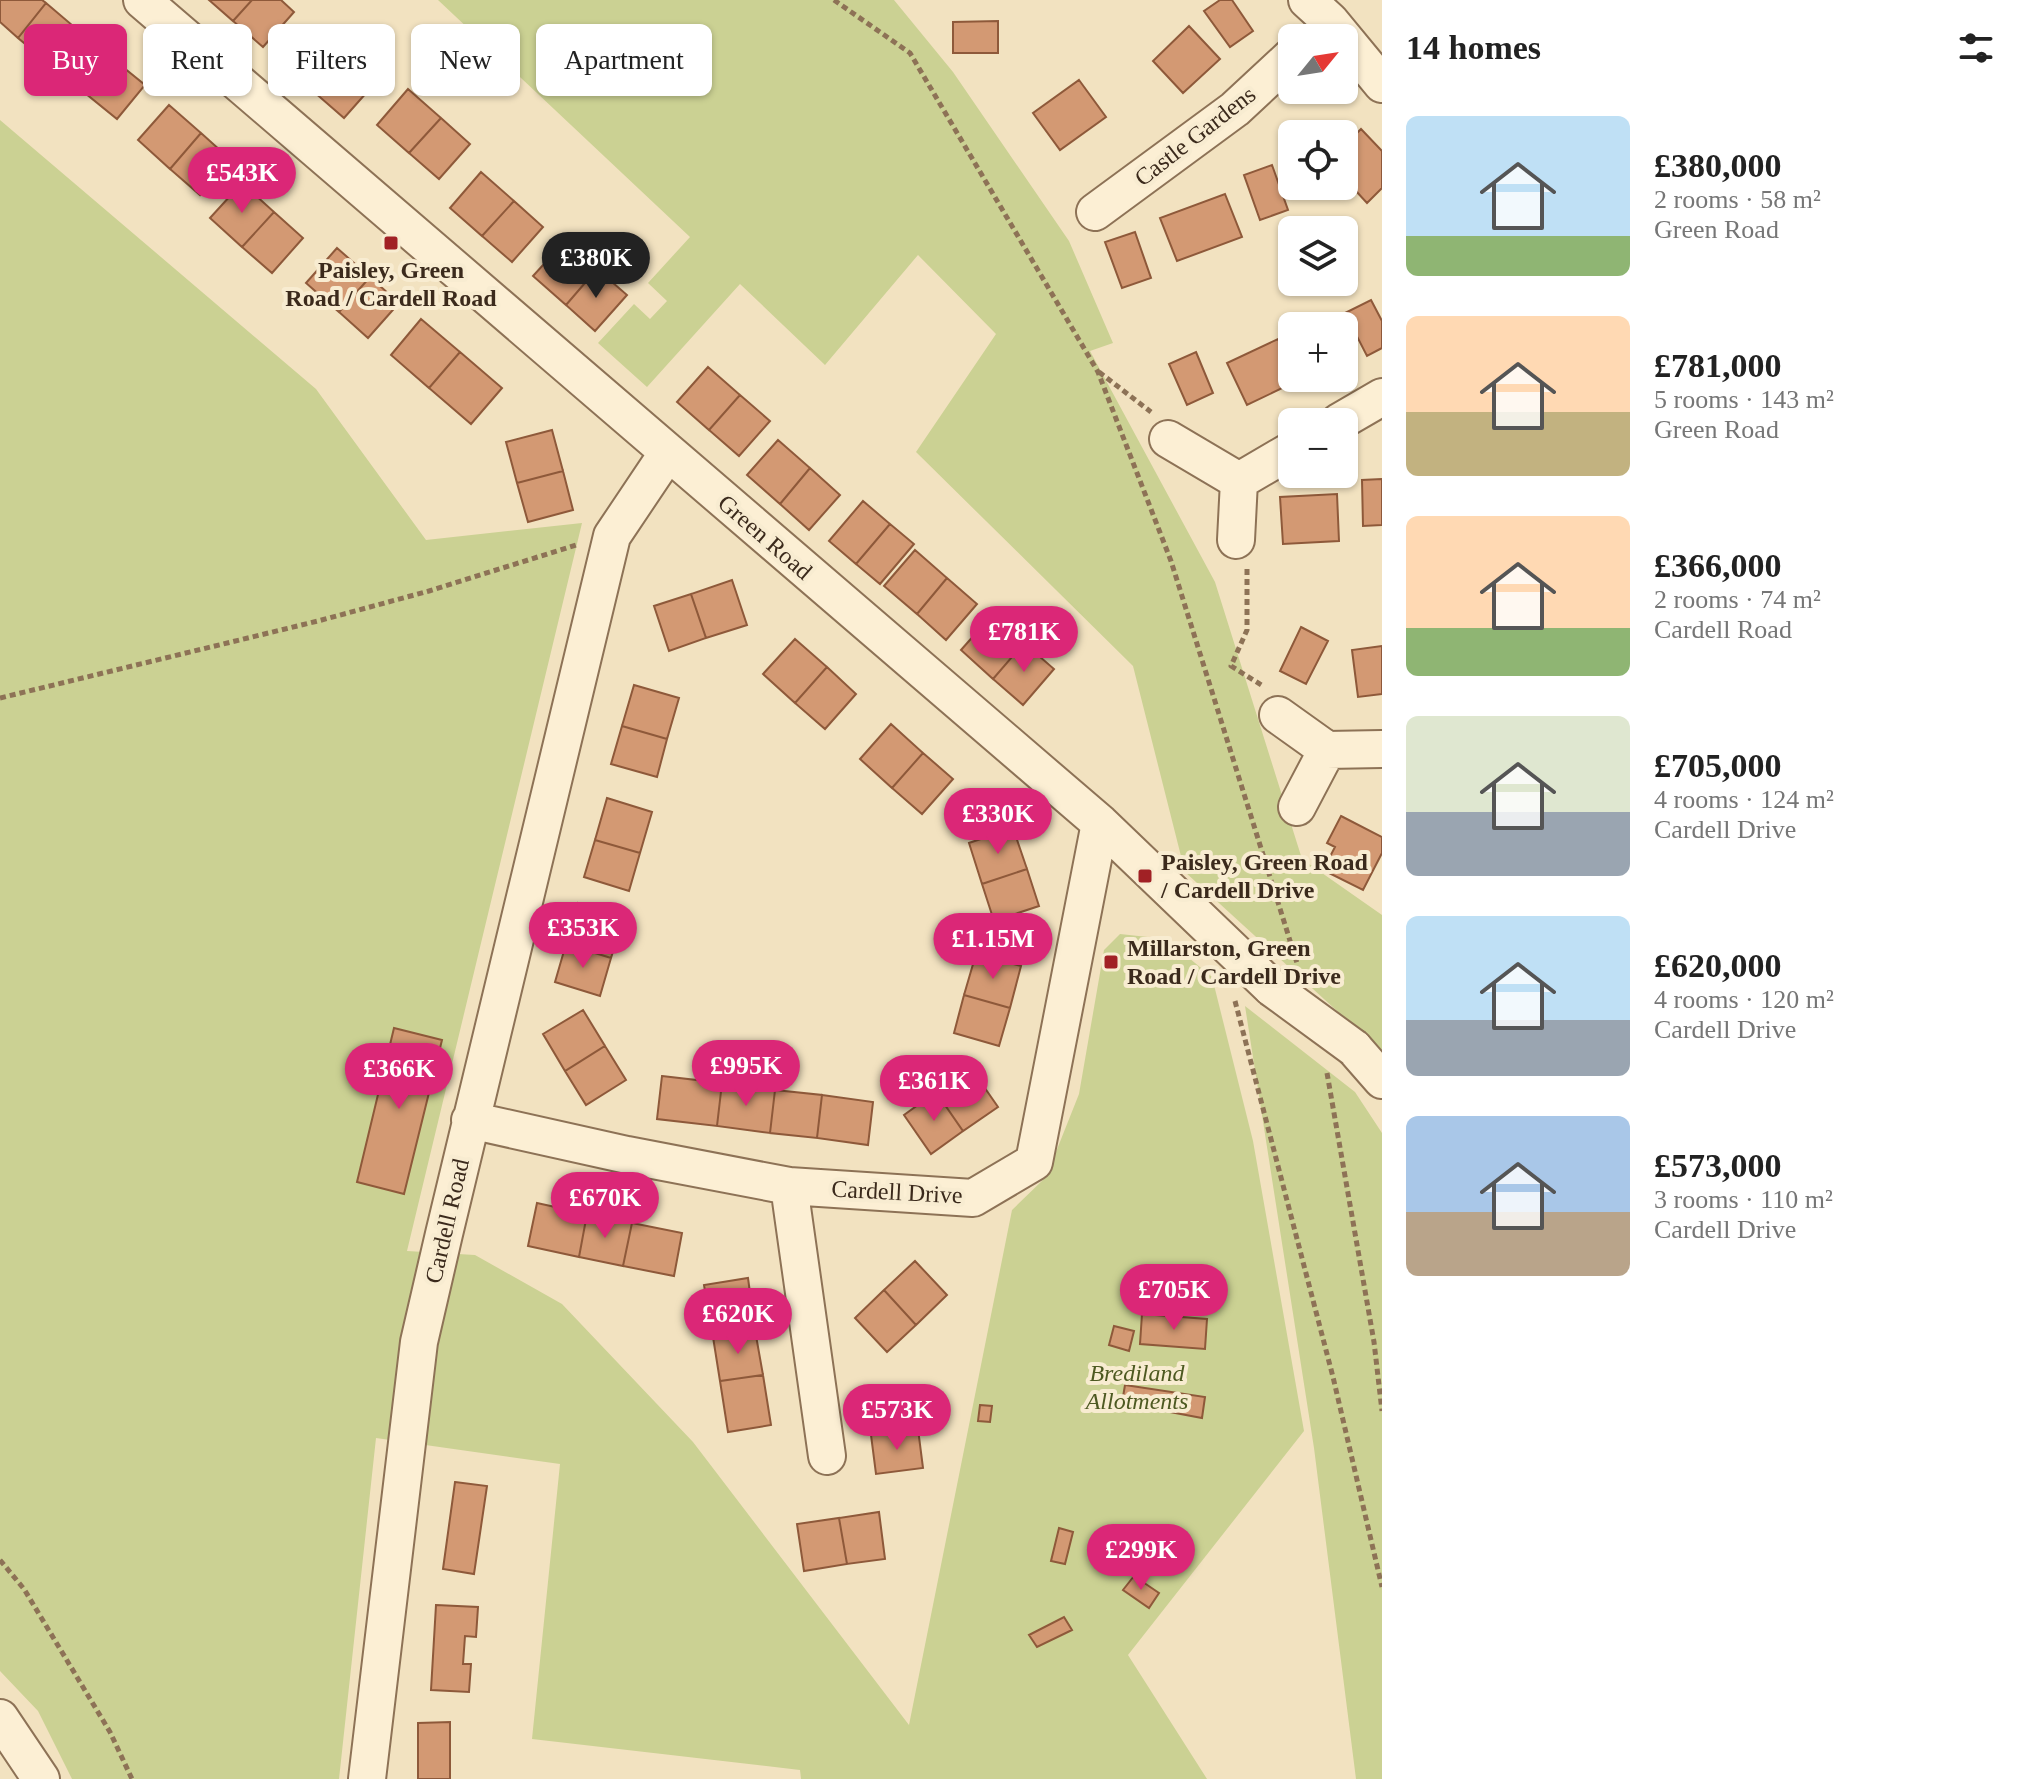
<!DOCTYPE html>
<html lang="en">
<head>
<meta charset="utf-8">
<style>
  body { margin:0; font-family:Georgia,serif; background:#f6f6f6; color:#222; height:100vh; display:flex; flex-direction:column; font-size:30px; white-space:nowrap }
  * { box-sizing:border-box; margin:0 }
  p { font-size:26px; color:#767676 }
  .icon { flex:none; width:44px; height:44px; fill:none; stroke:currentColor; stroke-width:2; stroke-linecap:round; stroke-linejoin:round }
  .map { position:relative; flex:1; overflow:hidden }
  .panel { display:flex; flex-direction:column; background:#fff; width:640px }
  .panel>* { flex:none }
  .top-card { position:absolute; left:24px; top:24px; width:760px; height:72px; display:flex; gap:16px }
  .needle { width:52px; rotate:60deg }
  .fabs { position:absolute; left:1278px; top:24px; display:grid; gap:16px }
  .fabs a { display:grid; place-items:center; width:80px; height:80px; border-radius:12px; background:#fff; box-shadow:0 2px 6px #0004; font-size:40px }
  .price { position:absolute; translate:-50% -68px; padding:0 18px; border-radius:28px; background:#db2777; color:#fff; font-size:26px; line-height:52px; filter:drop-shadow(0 2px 4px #0008) }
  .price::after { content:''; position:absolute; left:50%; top:48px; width:24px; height:18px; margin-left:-12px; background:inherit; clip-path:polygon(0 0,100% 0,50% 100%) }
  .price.active { background:#222; color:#fff }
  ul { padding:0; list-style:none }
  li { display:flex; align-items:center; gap:24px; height:200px; padding:0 24px }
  li span { display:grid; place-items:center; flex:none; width:224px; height:160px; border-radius:12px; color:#555 }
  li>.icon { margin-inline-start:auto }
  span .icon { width:96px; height:96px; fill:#fffc; stroke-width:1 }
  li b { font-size:34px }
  h2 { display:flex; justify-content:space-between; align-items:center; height:96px; padding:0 24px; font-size:34px }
  .pill { padding:0 28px; border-radius:12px; background:#fff; box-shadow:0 2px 6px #0004; font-size:28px; line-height:72px }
  .pill.active { background:#db2777; color:#fff }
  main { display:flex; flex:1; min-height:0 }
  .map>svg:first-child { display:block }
  .green { fill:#cbd193 }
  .building { fill:#d39973; stroke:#8e593a; stroke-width:2 }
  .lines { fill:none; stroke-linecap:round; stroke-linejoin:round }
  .street-casing { stroke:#8d7256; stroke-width:40 }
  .path { stroke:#8d7256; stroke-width:5; stroke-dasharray:6 4; stroke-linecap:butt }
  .street { stroke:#fcefd4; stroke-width:36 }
  .street-bridge-casing { stroke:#8d7256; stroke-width:40; stroke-linecap:butt }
  .street-bridge { stroke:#fcefd4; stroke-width:36 }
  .poi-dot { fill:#a12125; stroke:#f8ecd1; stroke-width:3 }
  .labels { text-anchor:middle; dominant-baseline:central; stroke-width:8; stroke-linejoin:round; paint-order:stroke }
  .street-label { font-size:24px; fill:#3b2a1c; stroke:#f8ecd1 }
  .poi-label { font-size:24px; font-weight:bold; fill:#3b2a1c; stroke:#f8ecd1; text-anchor:start }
  .park-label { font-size:24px; font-style:italic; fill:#4d5921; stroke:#f8ecd1 }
</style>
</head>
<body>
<main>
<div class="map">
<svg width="1382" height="1779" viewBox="0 0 1382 1779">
  <rect width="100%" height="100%" fill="#f2e2c0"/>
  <path class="green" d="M 438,0 L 894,0 L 953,72 L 1069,241 L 1113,343 L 1090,351 L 1215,582 L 1302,859 L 1382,915 L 1382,1052 L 1185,872 L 1133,666 L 916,452 L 996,334 L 918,255 L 825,365 L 740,284 L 647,387 L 598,343 L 634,304 L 650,319 L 667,301 L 648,283 L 690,237 Z
    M 0,120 L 316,389 L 426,540 L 582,523 L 407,1251 L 475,1255 L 562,1304 L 693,1442 L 909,1725 L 1012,1210 L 1046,1177 L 1079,1094 L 1104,950 L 1120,934 L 1166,939 L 1212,977 L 1253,1141 L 1304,1431 L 1128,1655 L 1207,1779 L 801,1779 L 800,1770 L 532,1739 L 560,1464 L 376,1438 L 339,1779 L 72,1779 L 38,1711 L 0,1671 Z
    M 1245,1006 L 1355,1092 L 1382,1133 L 1382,1779 L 1356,1779 L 1314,1448 Z"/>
  <path class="building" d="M 0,0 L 42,0 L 46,3 L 18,38 L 0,22 Z
    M 209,0 L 252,0 L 233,21 Z
    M 252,0 L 281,0 L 294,12 L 263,47 L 233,21 Z
    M 1220,0 L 1232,0 L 1253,31 L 1230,47 L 1204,11 Z
    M 46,3 L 79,31 L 51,65 L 18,38 Z
    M 998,21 L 998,53 L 953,53 L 953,22 Z
    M 1189,26 L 1220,59 L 1183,93 L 1153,61 Z
    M 313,28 L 346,57 L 314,92 L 282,64 Z
    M 79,31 L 113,59 L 85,93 L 51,65 Z
    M 346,57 L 375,83 L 344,118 L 314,92 Z
    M 113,59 L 145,85 L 117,119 L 85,93 Z
    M 1079,80 L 1106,117 L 1060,150 L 1033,113 Z
    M 408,89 L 441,118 L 409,153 L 377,125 Z
    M 169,105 L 201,133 L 170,169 L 138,140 Z
    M 441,118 L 470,144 L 439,179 L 409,153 Z
    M 1361,129 L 1382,151 L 1382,188 L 1367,203 L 1344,178 L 1344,146 Z
    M 201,133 L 231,160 L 200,195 L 170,169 Z
    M 1272,165 L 1288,210 L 1260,220 L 1244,175 Z
    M 481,172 L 514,201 L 482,236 L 450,208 Z
    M 242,183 L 274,212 L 242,247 L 210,218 Z
    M 1225,194 L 1242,237 L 1177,261 L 1160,218 Z
    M 514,201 L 543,227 L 512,262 L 482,236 Z
    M 274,212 L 303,238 L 272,273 L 242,247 Z
    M 1135,232 L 1151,278 L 1122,288 L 1105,242 Z
    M 565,241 L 597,269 L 566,305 L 533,276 Z
    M 337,248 L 370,277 L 339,312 L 306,283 Z
    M 597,269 L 627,295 L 595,331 L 566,305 Z
    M 370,277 L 399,303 L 368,338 L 339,312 Z
    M 1371,300 L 1382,321 L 1382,348 L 1367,356 L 1345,313 Z
    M 1328,315 L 1332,326 L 1303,326 Z
    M 421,319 L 460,352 L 429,388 L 391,355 Z
    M 1278,339 L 1292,370 L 1292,378 L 1297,381 L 1247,405 L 1227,363 Z
    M 460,352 L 502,388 L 471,424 L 429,388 Z
    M 1196,352 L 1213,393 L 1187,405 L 1169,364 Z
    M 708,367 L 740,395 L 709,430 L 677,402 Z
    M 740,395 L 770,421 L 739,456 L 709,430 Z
    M 552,430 L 563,471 L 517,483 L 506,442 Z
    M 778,440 L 810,468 L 780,504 L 747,475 Z
    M 810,468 L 840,495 L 809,530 L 780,504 Z
    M 563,471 L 573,510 L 528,522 L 517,483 Z
    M 1382,479 L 1382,525 L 1363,526 L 1362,480 Z
    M 1337,494 L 1339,541 L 1283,544 L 1280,497 Z
    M 863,501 L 890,524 L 856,564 L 829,541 Z
    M 890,524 L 914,544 L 880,584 L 856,564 Z
    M 915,550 L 947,578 L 917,614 L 884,586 Z
    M 947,578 L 977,604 L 946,640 L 917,614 Z
    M 732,580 L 747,625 L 706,638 L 691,594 Z
    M 691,594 L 706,638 L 669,651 L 654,606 Z
    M 992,615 L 1024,643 L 993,679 L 961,650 Z
    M 1301,627 L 1328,641 L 1306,684 L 1280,671 Z
    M 795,639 L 827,667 L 795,703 L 763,674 Z
    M 1024,643 L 1054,669 L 1023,705 L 993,679 Z
    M 1382,646 L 1382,694 L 1358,697 L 1352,650 Z
    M 827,667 L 856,694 L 825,729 L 795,703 Z
    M 634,685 L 679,698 L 667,739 L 622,726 Z
    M 891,724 L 923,753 L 892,788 L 860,759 Z
    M 622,726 L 667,739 L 657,777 L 611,764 Z
    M 923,753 L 953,779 L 922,814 L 892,788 Z
    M 607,798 L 652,812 L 640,853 L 595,840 Z
    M 1341,816 L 1382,837 L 1382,853 L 1363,890 L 1323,870 L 1335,847 L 1327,843 Z
    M 1013,828 L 1027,869 L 982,884 L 969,843 Z
    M 595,840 L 640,853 L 629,891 L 584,877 Z
    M 1027,869 L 1039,906 L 994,921 L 982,884 Z
    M 578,903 L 624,916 L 611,958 L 566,944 Z
    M 566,944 L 611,958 L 600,996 L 555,982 Z
    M 976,954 L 1021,966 L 1010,1008 L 964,995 Z
    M 964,995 L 1010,1008 L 999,1046 L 954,1033 Z
    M 583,1010 L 605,1046 L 565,1071 L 543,1034 Z
    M 394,1028 L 442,1040 L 404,1194 L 357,1182 Z
    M 605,1046 L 626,1080 L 586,1105 L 565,1071 Z
    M 971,1068 L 998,1107 L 963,1131 L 936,1092 Z
    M 662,1076 L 722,1083 L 717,1126 L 657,1119 Z
    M 722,1083 L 775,1090 L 770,1133 L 717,1126 Z
    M 775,1090 L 822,1095 L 817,1138 L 770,1133 Z
    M 936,1092 L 963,1131 L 931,1154 L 904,1115 Z
    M 822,1095 L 873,1102 L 868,1145 L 817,1138 Z
    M 537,1203 L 587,1214 L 579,1257 L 528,1246 Z
    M 587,1214 L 632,1223 L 623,1266 L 579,1257 Z
    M 632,1223 L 682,1233 L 674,1276 L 623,1266 Z
    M 915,1261 L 947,1295 L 916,1325 L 884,1290 Z
    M 748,1278 L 755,1330 L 713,1337 L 704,1285 Z
    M 884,1290 L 916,1325 L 887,1352 L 855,1318 Z
    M 1142,1314 L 1207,1319 L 1205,1349 L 1140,1344 Z
    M 1114,1326 L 1134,1331 L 1129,1351 L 1109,1345 Z
    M 755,1330 L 763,1375 L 720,1381 L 713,1337 Z
    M 763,1375 L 771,1425 L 728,1432 L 720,1381 Z
    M 1125,1385 L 1205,1397 L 1202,1418 L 1122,1403 Z
    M 912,1387 L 918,1429 L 871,1435 L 865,1393 Z
    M 980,1405 L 992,1406 L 990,1422 L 978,1421 Z
    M 918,1429 L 923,1468 L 876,1474 L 871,1435 Z
    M 455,1482 L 487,1486 L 474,1574 L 443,1569 Z
    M 879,1512 L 885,1559 L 847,1564 L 839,1518 Z
    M 839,1518 L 847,1564 L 804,1571 L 797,1524 Z
    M 1059,1528 L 1073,1532 L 1065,1564 L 1051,1561 Z
    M 1134,1576 L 1159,1593 L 1149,1608 L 1123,1590 Z
    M 436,1605 L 478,1607 L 476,1637 L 465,1636 L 463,1664 L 471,1664 L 469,1692 L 431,1690 Z
    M 1064,1617 L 1072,1630 L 1037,1647 L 1029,1635 Z
    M 450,1722 L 450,1779 L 418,1779 L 418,1723 Z"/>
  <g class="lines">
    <defs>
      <path id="street" d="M 142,0 L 1100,823 L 1272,988
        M 1307,0 L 1330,21 L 1382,84
        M 1095,212 L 1235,109 L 1292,56
        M 1339,422 L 1382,397
        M 1168,439 L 1239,481 L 1236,540
        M 1239,481 L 1292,450
        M 1278,715 L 1327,750 L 1382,749
        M 1297,807 L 1327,750
        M 1354,1048 L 1382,1080
        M 470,1120 L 627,1155 L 789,1186 L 973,1198 L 1034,1162 L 1100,823
        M 789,1186 L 827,1456
        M 0,1718 L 41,1779
        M 367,1779 L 419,1342 L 444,1234 L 612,536 L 667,454"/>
    </defs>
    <use href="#street" class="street-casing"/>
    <path class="path" d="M 834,0 L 910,53 L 1098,372 L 1171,561 L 1297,963
      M 1099,372 L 1151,412
      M 1247,569 L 1247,630 L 1231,666 L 1263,686
      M 0,698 L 318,621 L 429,591 L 576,545
      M 1235,1001 L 1333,1377 L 1382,1587
      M 1327,1073 L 1374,1342 L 1382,1411
      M 0,1560 L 24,1589 L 110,1732 L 132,1779"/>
    <use href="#street" class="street"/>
    <defs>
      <path id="street-bridge" d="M 1272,988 L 1354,1048"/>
    </defs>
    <use href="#street-bridge" class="street-bridge-casing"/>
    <use href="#street-bridge" class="street-bridge"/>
  </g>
  <g class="poi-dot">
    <rect x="383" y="235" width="16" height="16" rx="4"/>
    <rect x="1137" y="868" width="16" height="16" rx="4"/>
    <rect x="1103" y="954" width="16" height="16" rx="4"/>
  </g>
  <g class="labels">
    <g class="street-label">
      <text transform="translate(1195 136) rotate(-38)">Castle Gardens</text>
      <text transform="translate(765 537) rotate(41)">Green Road</text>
      <text transform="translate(897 1192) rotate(3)">Cardell Drive</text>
      <text transform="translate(447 1221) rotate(-77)">Cardell Road</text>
    </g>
    <g class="poi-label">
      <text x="391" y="270" text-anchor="middle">Paisley, Green<tspan x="391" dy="28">Road / Cardell Road</tspan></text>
      <text x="1161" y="862">Paisley, Green Road<tspan x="1161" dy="28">/ Cardell Drive</tspan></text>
      <text x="1127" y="948">Millarston, Green<tspan x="1127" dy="28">Road / Cardell Drive</tspan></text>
    </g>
    <g class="park-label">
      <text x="1137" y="1373">Brediland<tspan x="1137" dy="28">Allotments</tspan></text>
    </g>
  </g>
</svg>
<div class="fabs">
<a><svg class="needle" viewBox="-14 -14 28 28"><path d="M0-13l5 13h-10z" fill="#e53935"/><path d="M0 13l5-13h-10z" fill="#767676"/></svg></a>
<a><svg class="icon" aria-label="locate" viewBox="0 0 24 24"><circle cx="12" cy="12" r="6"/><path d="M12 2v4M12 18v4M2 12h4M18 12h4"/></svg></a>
<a><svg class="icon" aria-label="layers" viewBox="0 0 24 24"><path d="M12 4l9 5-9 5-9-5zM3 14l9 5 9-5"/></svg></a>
<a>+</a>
<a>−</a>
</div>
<b class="price" style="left:242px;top:215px">£543K</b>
<b class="price active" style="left:596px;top:300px">£380K</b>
<b class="price" style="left:1024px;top:674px">£781K</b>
<b class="price" style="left:998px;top:856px">£330K</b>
<b class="price" style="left:583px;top:970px">£353K</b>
<b class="price" style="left:993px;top:981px">£1.15M</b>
<b class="price" style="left:746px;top:1108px">£995K</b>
<b class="price" style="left:399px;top:1111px">£366K</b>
<b class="price" style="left:934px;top:1123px">£361K</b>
<b class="price" style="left:605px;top:1240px">£670K</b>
<b class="price" style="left:1174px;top:1332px">£705K</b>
<b class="price" style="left:738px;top:1356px">£620K</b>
<b class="price" style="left:897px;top:1452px">£573K</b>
<b class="price" style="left:1141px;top:1592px">£299K</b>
<div class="top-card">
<a class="pill active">Buy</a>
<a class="pill">Rent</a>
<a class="pill">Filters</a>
<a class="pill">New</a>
<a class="pill">Apartment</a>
</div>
</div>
<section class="panel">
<h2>14 homes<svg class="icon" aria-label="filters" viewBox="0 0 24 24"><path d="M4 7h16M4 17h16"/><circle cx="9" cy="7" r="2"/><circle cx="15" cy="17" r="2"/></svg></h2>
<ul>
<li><span style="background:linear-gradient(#bfe0f5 75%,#8fb573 0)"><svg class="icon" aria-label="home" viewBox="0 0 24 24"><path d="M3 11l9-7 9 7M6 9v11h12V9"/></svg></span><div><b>£380,000</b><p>2 rooms · 58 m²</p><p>Green Road</p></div></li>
<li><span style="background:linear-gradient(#ffd9b3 60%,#c2b280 0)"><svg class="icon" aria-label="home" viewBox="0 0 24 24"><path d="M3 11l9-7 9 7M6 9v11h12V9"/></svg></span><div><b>£781,000</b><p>5 rooms · 143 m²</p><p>Green Road</p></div></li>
<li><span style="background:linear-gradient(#ffd9b3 70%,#8fb573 0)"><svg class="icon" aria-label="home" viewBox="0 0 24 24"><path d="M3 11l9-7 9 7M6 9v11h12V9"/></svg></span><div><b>£366,000</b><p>2 rooms · 74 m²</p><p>Cardell Road</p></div></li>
<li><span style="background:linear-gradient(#dfe7d0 60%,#9aa5b1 0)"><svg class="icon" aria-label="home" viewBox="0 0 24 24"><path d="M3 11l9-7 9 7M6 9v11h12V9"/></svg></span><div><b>£705,000</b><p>4 rooms · 124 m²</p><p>Cardell Drive</p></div></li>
<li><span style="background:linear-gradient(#bfe0f5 65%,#9aa5b1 0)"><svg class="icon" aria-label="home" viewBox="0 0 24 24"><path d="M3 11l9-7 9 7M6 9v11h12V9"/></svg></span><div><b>£620,000</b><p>4 rooms · 120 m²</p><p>Cardell Drive</p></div></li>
<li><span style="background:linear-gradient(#a9c7e8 60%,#b9a48a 0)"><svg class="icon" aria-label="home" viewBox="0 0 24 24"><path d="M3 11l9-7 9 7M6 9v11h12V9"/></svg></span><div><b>£573,000</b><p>3 rooms · 110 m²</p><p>Cardell Drive</p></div></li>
</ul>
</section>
</main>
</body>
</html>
